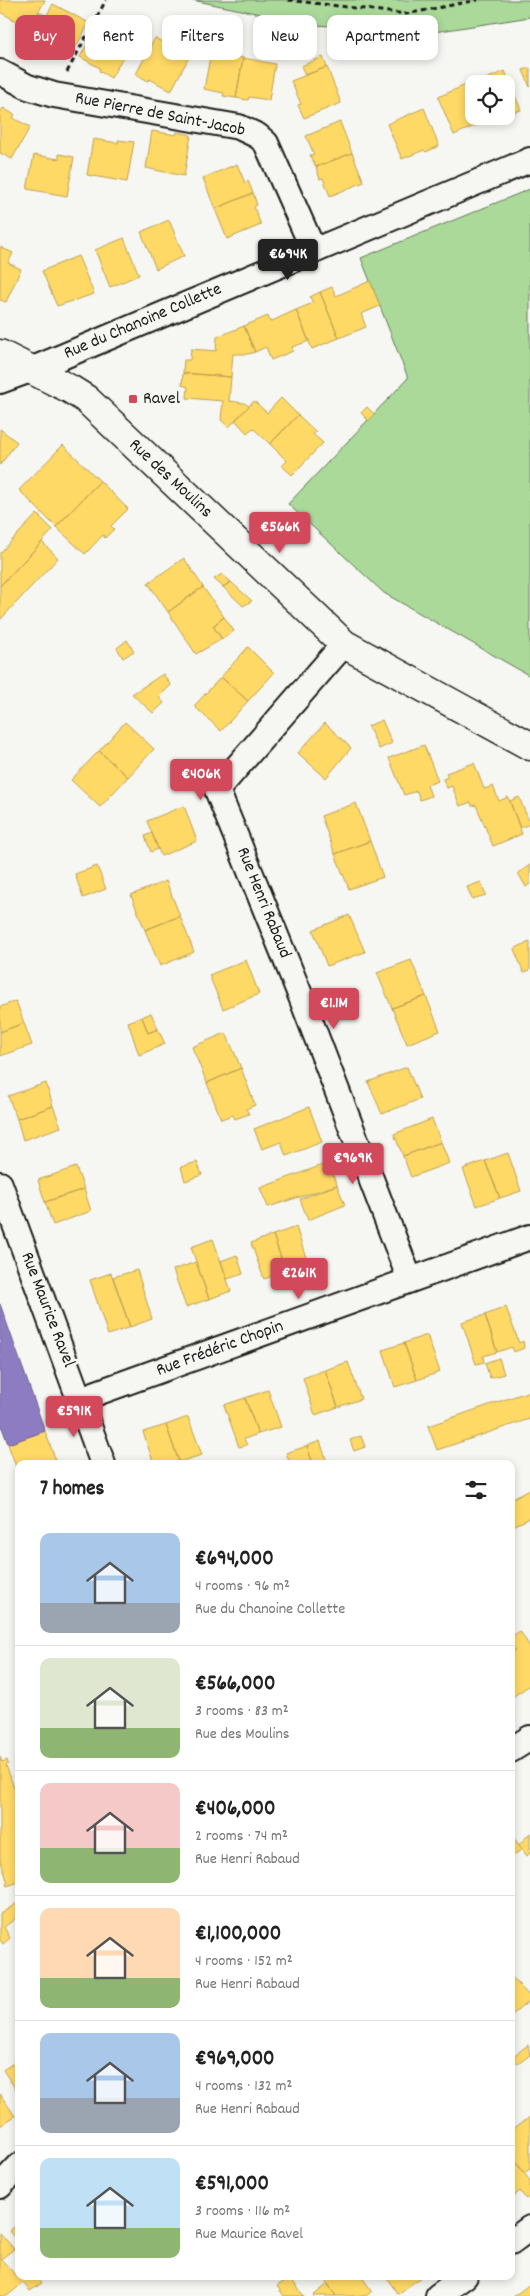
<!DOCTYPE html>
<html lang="en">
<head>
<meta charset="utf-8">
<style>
  body { margin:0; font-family:Dekko,sans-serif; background:#f6f6f6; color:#222; height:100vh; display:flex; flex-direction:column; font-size:19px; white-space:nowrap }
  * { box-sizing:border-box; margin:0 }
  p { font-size:16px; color:#767676 }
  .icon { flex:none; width:28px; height:28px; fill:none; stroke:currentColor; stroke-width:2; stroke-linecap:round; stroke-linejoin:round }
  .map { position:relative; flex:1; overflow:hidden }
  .details { position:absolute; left:15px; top:1460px; width:500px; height:820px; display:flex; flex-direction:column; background:#fff; border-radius:10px; box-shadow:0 2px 8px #0003 }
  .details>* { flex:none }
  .guide { position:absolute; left:15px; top:15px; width:500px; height:45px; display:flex; gap:10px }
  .fabs { position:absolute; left:465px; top:75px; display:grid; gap:10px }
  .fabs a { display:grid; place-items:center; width:50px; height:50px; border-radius:10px; background:#fff; box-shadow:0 2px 8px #0003; font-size:25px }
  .price { position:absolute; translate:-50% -42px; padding:0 11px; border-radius:5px; background:#d1495b; color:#fff; font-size:16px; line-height:32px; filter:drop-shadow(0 1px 2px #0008) }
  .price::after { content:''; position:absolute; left:50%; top:30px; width:15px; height:11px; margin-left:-8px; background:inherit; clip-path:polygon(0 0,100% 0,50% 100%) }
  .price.selected { background:#222; color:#fff }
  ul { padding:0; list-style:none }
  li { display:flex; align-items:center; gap:15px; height:125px; padding:0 25px }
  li+li { border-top:1px solid #e0e0e0 }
  li span { display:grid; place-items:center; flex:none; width:140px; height:100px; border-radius:10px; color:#555 }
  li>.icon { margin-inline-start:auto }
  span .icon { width:60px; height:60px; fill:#fffc; stroke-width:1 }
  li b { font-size:21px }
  h2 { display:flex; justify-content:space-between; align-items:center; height:60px; padding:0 25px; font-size:21px }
  .chip { padding:0 18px; border-radius:10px; background:#fff; box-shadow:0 2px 8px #0003; font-size:18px; line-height:45px }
  .chip.selected { background:#d1495b; color:#fff }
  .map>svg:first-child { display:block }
  .green { fill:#aad999; stroke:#637a5a }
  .homes { fill:#ffd966; stroke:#bba050 }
  .offices { fill:#8e7cc3; stroke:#6c5f91 }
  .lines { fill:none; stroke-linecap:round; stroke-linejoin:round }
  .minor-casing { stroke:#1c1c1c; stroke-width:28 }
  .tertiary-casing { stroke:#1c1c1c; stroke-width:31 }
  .path { stroke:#1c1c1c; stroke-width:3; stroke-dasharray:5 4; stroke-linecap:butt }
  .minor { stroke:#f6f6f2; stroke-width:24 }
  .tertiary { stroke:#f6f6f2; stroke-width:28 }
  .poi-dot { fill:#d1495b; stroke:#f6f6f2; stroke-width:2 }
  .labels { text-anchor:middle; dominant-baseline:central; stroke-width:5; stroke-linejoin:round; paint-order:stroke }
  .street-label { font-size:18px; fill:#1c1c1c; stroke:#f6f6f2 }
  .poi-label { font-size:18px; fill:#1c1c1c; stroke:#f6f6f2; text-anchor:start }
</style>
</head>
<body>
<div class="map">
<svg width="530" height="2296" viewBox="0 0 530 2296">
  <rect width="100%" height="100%" fill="#f6f6f2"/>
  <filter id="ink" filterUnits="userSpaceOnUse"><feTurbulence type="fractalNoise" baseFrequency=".02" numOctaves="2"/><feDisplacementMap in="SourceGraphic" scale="10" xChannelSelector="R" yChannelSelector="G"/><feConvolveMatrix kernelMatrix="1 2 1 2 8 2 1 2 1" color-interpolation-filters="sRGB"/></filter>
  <g filter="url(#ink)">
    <path class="green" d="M 192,0 L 530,0 L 530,17 L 434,32 L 314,25 Z
      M 530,189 L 530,676 L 384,593 L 288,504 L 408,378 L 361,258 Z"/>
    <path class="homes" d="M 0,0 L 45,0 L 28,32 L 16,26 L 18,22 L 0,12 Z
      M 53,4 L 89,23 L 71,56 L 48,44 L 47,48 L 33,41 Z
      M 39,12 L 47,16 L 35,36 L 28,32 Z
      M 98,24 L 131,43 L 111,78 L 99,71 L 100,68 L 80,57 Z
      M 155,38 L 189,57 L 171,91 L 150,79 L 148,81 L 136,74 Z
      M 211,52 L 243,58 L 236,98 L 223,96 L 224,93 L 204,89 Z
      M 323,57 L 327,67 L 305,75 L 301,66 Z
      M 243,58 L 275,64 L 269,100 L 249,97 L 248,100 L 236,98 Z
      M 327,67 L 341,103 L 304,118 L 298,105 L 301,104 L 291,81 Z
      M 530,68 L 530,87 L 523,70 Z
      M 505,71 L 521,110 L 506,115 L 506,84 L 476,83 Z
      M 468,84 L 474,97 L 474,116 L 482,116 L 484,122 L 454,135 L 438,97 Z
      M 3,108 L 15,115 L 13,118 L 30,127 L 12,159 L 0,153 L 0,113 Z
      M 424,108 L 439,146 L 426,152 L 424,150 L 402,159 L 387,124 Z
      M 340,122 L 352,153 L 316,167 L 310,155 L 314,154 L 306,136 Z
      M 152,131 L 176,135 L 177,132 L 191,135 L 184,176 L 146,168 Z
      M 93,139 L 118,143 L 118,140 L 134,142 L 127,182 L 87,175 Z
      M 352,153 L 364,182 L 330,196 L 323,178 L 320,179 L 316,167 Z
      M 59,154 L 74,157 L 67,196 L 27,189 L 34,155 L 59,159 Z
      M 237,164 L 245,183 L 248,181 L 253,193 L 215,209 L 203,178 Z
      M 253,193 L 257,205 L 254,207 L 261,225 L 227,239 L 215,209 Z
      M 169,220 L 184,256 L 156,269 L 141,232 Z
      M 124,238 L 139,275 L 110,287 L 95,250 Z
      M 0,247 L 13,253 L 8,263 L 21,269 L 6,302 L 0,300 Z
      M 78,256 L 94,294 L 57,306 L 42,271 Z
      M 370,281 L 380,306 L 361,314 L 366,327 L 339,338 L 320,292 L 332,287 L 336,296 Z
      M 320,292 L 339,338 L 312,349 L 296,310 L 313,303 L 310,297 Z
      M 296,310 L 309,341 L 292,347 L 293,351 L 271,360 L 266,347 L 255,352 L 244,326 L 268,316 L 270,322 Z
      M 244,326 L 255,352 L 248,354 L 233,354 L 231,377 L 183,373 L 184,360 L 190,360 L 191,349 L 216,351 L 217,337 Z
      M 183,373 L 231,377 L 229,401 L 244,403 L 249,406 L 229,427 L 221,420 L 223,401 L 187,398 L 188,387 L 182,385 Z
      M 281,398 L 298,415 L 270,444 L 253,428 L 247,433 L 235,420 L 254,401 L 267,413 Z
      M 367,407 L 374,414 L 369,421 L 361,413 Z
      M 298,415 L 316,432 L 313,434 L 323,443 L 292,475 L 282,466 L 287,461 L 270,444 Z
      M 0,429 L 17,442 L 0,465 Z
      M 63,445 L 100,481 L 56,527 L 19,490 Z
      M 100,481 L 128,509 L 111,526 L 114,529 L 105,538 L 103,535 L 85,554 L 56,527 Z
      M 37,514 L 53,530 L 0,586 L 0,553 Z
      M 42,542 L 58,558 L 0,620 L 0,586 Z
      M 184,558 L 203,587 L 168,612 L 148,583 Z
      M 222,574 L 231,582 L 223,587 L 214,579 Z
      M 231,582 L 252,601 L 243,606 L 223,587 Z
      M 203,587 L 224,617 L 213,626 L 222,639 L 196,654 L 168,612 Z
      M 224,617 L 234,631 L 222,639 L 213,626 Z
      M 127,640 L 134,651 L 123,658 L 117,648 Z
      M 248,647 L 274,673 L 248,701 L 221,677 Z
      M 163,674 L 171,685 L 159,697 L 164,703 L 153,713 L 132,694 Z
      M 221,677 L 248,701 L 221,731 L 194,706 Z
      M 382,720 L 392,743 L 379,749 L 368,726 Z
      M 125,722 L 154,749 L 128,777 L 99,751 Z
      M 325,723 L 351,748 L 326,778 L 298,753 Z
      M 424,745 L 438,781 L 427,785 L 431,796 L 420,800 L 417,791 L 404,795 L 389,758 Z
      M 99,751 L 128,777 L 100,807 L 71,780 Z
      M 474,763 L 484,789 L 493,786 L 499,801 L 508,797 L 522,834 L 493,846 L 476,805 L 472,806 L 471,802 L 460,806 L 452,786 L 447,788 L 443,779 L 448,777 L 446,773 Z
      M 519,797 L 530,824 L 520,828 L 510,801 Z
      M 356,803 L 370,841 L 335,854 L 321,816 Z
      M 184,806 L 197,841 L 161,856 L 147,821 Z
      M 152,833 L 158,849 L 151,852 L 145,836 Z
      M 370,841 L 383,877 L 349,889 L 335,854 Z
      M 530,865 L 530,884 L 526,887 L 518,873 Z
      M 97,866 L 106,889 L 83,898 L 75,874 Z
      M 166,881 L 180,916 L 145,930 L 131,895 Z
      M 481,882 L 486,895 L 472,899 L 467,887 Z
      M 349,915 L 365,952 L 327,966 L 313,930 Z
      M 180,916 L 194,952 L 160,966 L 145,930 Z
      M 530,941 L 530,970 L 524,973 L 514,949 Z
      M 246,960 L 259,994 L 223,1009 L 209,975 Z
      M 411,960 L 426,996 L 392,1008 L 377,973 Z
      M 426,996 L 440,1031 L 407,1044 L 392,1008 Z
      M 16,1001 L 24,1023 L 0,1032 L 0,1007 Z
      M 151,1013 L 158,1029 L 148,1033 L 142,1017 Z
      M 142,1017 L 148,1033 L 158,1029 L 165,1044 L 139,1055 L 128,1022 Z
      M 24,1023 L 32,1045 L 0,1056 L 0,1032 Z
      M 226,1033 L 241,1068 L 207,1083 L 192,1047 Z
      M 407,1067 L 420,1099 L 382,1114 L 368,1082 Z
      M 241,1068 L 255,1105 L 246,1109 L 249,1114 L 235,1119 L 233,1115 L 221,1119 L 207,1083 Z
      M 46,1083 L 53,1106 L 17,1119 L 8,1096 Z
      M 53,1106 L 61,1127 L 23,1140 L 17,1119 Z
      M 309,1107 L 322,1142 L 286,1156 L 281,1142 L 262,1149 L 254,1129 Z
      M 432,1119 L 441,1142 L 403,1156 L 394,1134 Z
      M 441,1142 L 449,1163 L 411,1177 L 403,1156 Z
      M 508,1153 L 521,1191 L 500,1198 L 485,1161 Z
      M 485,1161 L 500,1198 L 477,1206 L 463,1169 Z
      M 197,1162 L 202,1175 L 185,1181 L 181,1167 Z
      M 328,1163 L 337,1185 L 268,1207 L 260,1188 Z
      M 76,1167 L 84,1189 L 45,1202 L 38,1180 Z
      M 337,1185 L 345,1205 L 308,1220 L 300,1199 Z
      M 84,1189 L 91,1211 L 53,1225 L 45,1202 Z
      M 296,1227 L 308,1264 L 286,1272 L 273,1235 Z
      M 273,1235 L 286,1272 L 264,1279 L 251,1243 Z
      M 213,1239 L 231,1291 L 209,1299 L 191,1247 Z
      M 237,1255 L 243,1274 L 227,1279 L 221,1261 Z
      M 196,1262 L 209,1299 L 186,1307 L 173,1270 Z
      M 137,1270 L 152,1319 L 130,1327 L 113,1277 Z
      M 111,1273 L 130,1327 L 108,1335 L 90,1280 Z
      M 506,1307 L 519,1343 L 523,1341 L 524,1348 L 514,1352 L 512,1347 L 497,1352 L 485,1315 Z
      M 485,1315 L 497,1352 L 483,1356 L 484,1362 L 476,1364 L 462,1322 Z
      M 427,1335 L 440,1372 L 417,1380 L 404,1343 Z
      M 404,1343 L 417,1380 L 395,1387 L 383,1350 Z
      M 499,1358 L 504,1374 L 490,1378 L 485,1363 Z
      M 348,1362 L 361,1399 L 338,1407 L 325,1370 Z
      M 325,1370 L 338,1407 L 315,1415 L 303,1378 Z
      M 268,1390 L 281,1427 L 258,1434 L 245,1398 Z
      M 530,1391 L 530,1421 L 529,1419 L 437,1450 L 428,1426 Z
      M 245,1398 L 258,1434 L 244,1439 L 247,1445 L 239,1447 L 224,1405 Z
      M 188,1417 L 202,1455 L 179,1462 L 166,1425 Z
      M 166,1425 L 179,1462 L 179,1464 L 154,1464 L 143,1432 Z
      M 45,1431 L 57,1464 L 19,1464 L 19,1475 L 8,1444 Z
      M 361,1436 L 365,1447 L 354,1451 L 350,1440 Z
      M 320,1441 L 327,1462 L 313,1464 L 307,1446 Z
      M 307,1446 L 313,1464 L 290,1464 L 286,1453 Z
      M 530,1489 L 530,1518 L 511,1527 L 511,1499 Z
      M 520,1631 L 530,1647 L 530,1685 L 511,1698 L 511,1652 L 515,1650 L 511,1644 L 511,1637 Z
      M 0,1757 L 2,1762 L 7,1760 L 8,1764 L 6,1765 L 19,1802 L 19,1882 L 7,1886 L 6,1884 L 8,1883 L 0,1859 Z
      M 530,1833 L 530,1853 L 527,1856 L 519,1845 Z
      M 511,1834 L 522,1849 L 513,1856 L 511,1853 Z
      M 19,1902 L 19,1916 L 4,1927 L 10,1938 L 3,1944 L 0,1940 L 0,1914 Z
      M 511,1976 L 530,1997 L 530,2000 L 511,2016 Z
      M 528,2045 L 530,2055 L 518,2064 L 512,2057 Z
      M 19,2059 L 19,2094 L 3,2070 Z
      M 0,2094 L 15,2116 L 0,2126 Z
      M 530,2117 L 530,2169 L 524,2173 L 511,2155 L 511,2130 Z
      M 511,2155 L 530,2181 L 530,2196 L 526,2199 L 520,2191 L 511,2198 Z
      M 19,2223 L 19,2243 L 9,2231 Z
      M 0,2233 L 14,2249 L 1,2259 L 19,2279 L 22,2276 L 36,2276 L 42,2283 L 30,2291 L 23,2283 L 7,2296 L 0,2296 Z
      M 322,2276 L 361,2276 L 372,2291 L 366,2296 L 336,2296 Z
      M 388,2276 L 422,2276 L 398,2294 L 386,2277 Z
      M 290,2278 L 304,2296 L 284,2296 L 277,2286 Z
      M 328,2284 L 336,2296 L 313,2296 Z
      M 530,2284 L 530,2296 L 514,2296 Z"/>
    <path class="offices" d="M 0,1304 L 45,1431 L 8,1444 L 0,1422 Z"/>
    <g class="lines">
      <defs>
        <path id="minor" d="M 0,72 L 28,87 L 54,95 L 239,127 L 258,136 L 266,143 L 313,249
          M 0,381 L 33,369 L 530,160
          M 344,644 L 217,790 L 301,997 L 410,1280
          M 0,1184 L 103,1464
          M 80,1399 L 530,1237
          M 511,1750 L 530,1738
          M 0,2186 L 19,2166
          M 511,2242 L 530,2228
          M 438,2296 L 465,2276"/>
        <path id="tertiary" d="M 0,354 L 70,389 L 86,399 L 344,644 L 530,746"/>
      </defs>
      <use href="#minor" class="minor-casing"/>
      <use href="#tertiary" class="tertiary-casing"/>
      <path class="path" d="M 288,0 L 406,14 L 478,0
        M 67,72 L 106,0"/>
      <use href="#minor" class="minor"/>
      <use href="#tertiary" class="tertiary"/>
    </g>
  </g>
  <rect class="poi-dot" x="128" y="394" width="10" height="10" rx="2.5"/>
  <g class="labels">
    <g class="street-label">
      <text transform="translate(160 115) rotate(11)">Rue Pierre de Saint-Jacob</text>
      <text transform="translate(143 322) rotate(-23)">Rue du Chanoine Collette</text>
      <text transform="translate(170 479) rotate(43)">Rue des Moulins</text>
      <text transform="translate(263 903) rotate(68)">Rue Henri Rabaud</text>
      <text transform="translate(47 1310) rotate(69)">Rue Maurice Ravel</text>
      <text transform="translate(220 1349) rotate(-20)">Rue Frédéric Chopin</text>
    </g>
    <g class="poi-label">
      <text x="143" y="399">Ravel</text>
    </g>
  </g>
</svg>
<div class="fabs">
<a><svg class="icon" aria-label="locate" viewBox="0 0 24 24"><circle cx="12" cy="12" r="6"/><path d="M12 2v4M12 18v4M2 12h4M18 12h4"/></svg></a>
</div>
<b class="price selected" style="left:288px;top:281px">€694K</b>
<b class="price" style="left:280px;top:554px">€566K</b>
<b class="price" style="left:201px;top:801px">€406K</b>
<b class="price" style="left:334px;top:1030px">€1.1M</b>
<b class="price" style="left:353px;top:1185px">€969K</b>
<b class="price" style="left:299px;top:1300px">€261K</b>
<b class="price" style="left:74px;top:1438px">€591K</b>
<div class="guide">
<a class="chip selected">Buy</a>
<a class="chip">Rent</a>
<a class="chip">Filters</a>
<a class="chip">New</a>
<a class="chip">Apartment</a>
</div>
<section class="details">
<h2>7 homes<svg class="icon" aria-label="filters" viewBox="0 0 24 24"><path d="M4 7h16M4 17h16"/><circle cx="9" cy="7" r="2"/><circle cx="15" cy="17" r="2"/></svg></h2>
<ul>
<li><span style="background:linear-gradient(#a9c7e8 70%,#9aa5b1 0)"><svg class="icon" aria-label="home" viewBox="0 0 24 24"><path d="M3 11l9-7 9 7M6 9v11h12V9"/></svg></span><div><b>€694,000</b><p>4 rooms · 96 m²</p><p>Rue du Chanoine Collette</p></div></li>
<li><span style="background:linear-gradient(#dfe7d0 70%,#8fb573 0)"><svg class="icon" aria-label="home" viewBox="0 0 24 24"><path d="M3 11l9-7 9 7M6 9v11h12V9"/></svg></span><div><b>€566,000</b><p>3 rooms · 83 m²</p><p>Rue des Moulins</p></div></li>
<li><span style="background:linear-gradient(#f6c9c9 65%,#8fb573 0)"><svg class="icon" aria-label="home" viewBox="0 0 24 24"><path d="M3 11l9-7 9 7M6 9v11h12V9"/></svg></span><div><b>€406,000</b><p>2 rooms · 74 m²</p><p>Rue Henri Rabaud</p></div></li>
<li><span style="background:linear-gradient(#ffd9b3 70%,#8fb573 0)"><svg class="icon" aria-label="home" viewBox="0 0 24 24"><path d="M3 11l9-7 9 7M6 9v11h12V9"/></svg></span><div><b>€1,100,000</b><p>4 rooms · 152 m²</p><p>Rue Henri Rabaud</p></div></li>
<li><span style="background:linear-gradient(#a9c7e8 65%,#9aa5b1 0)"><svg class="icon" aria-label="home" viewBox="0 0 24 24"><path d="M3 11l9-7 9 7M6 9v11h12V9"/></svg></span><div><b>€969,000</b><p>4 rooms · 132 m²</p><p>Rue Henri Rabaud</p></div></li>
<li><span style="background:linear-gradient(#bfe0f5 70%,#8fb573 0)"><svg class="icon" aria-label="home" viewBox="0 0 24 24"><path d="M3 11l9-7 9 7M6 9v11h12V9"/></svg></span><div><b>€591,000</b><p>3 rooms · 116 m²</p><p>Rue Maurice Ravel</p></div></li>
</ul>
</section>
</div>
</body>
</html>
